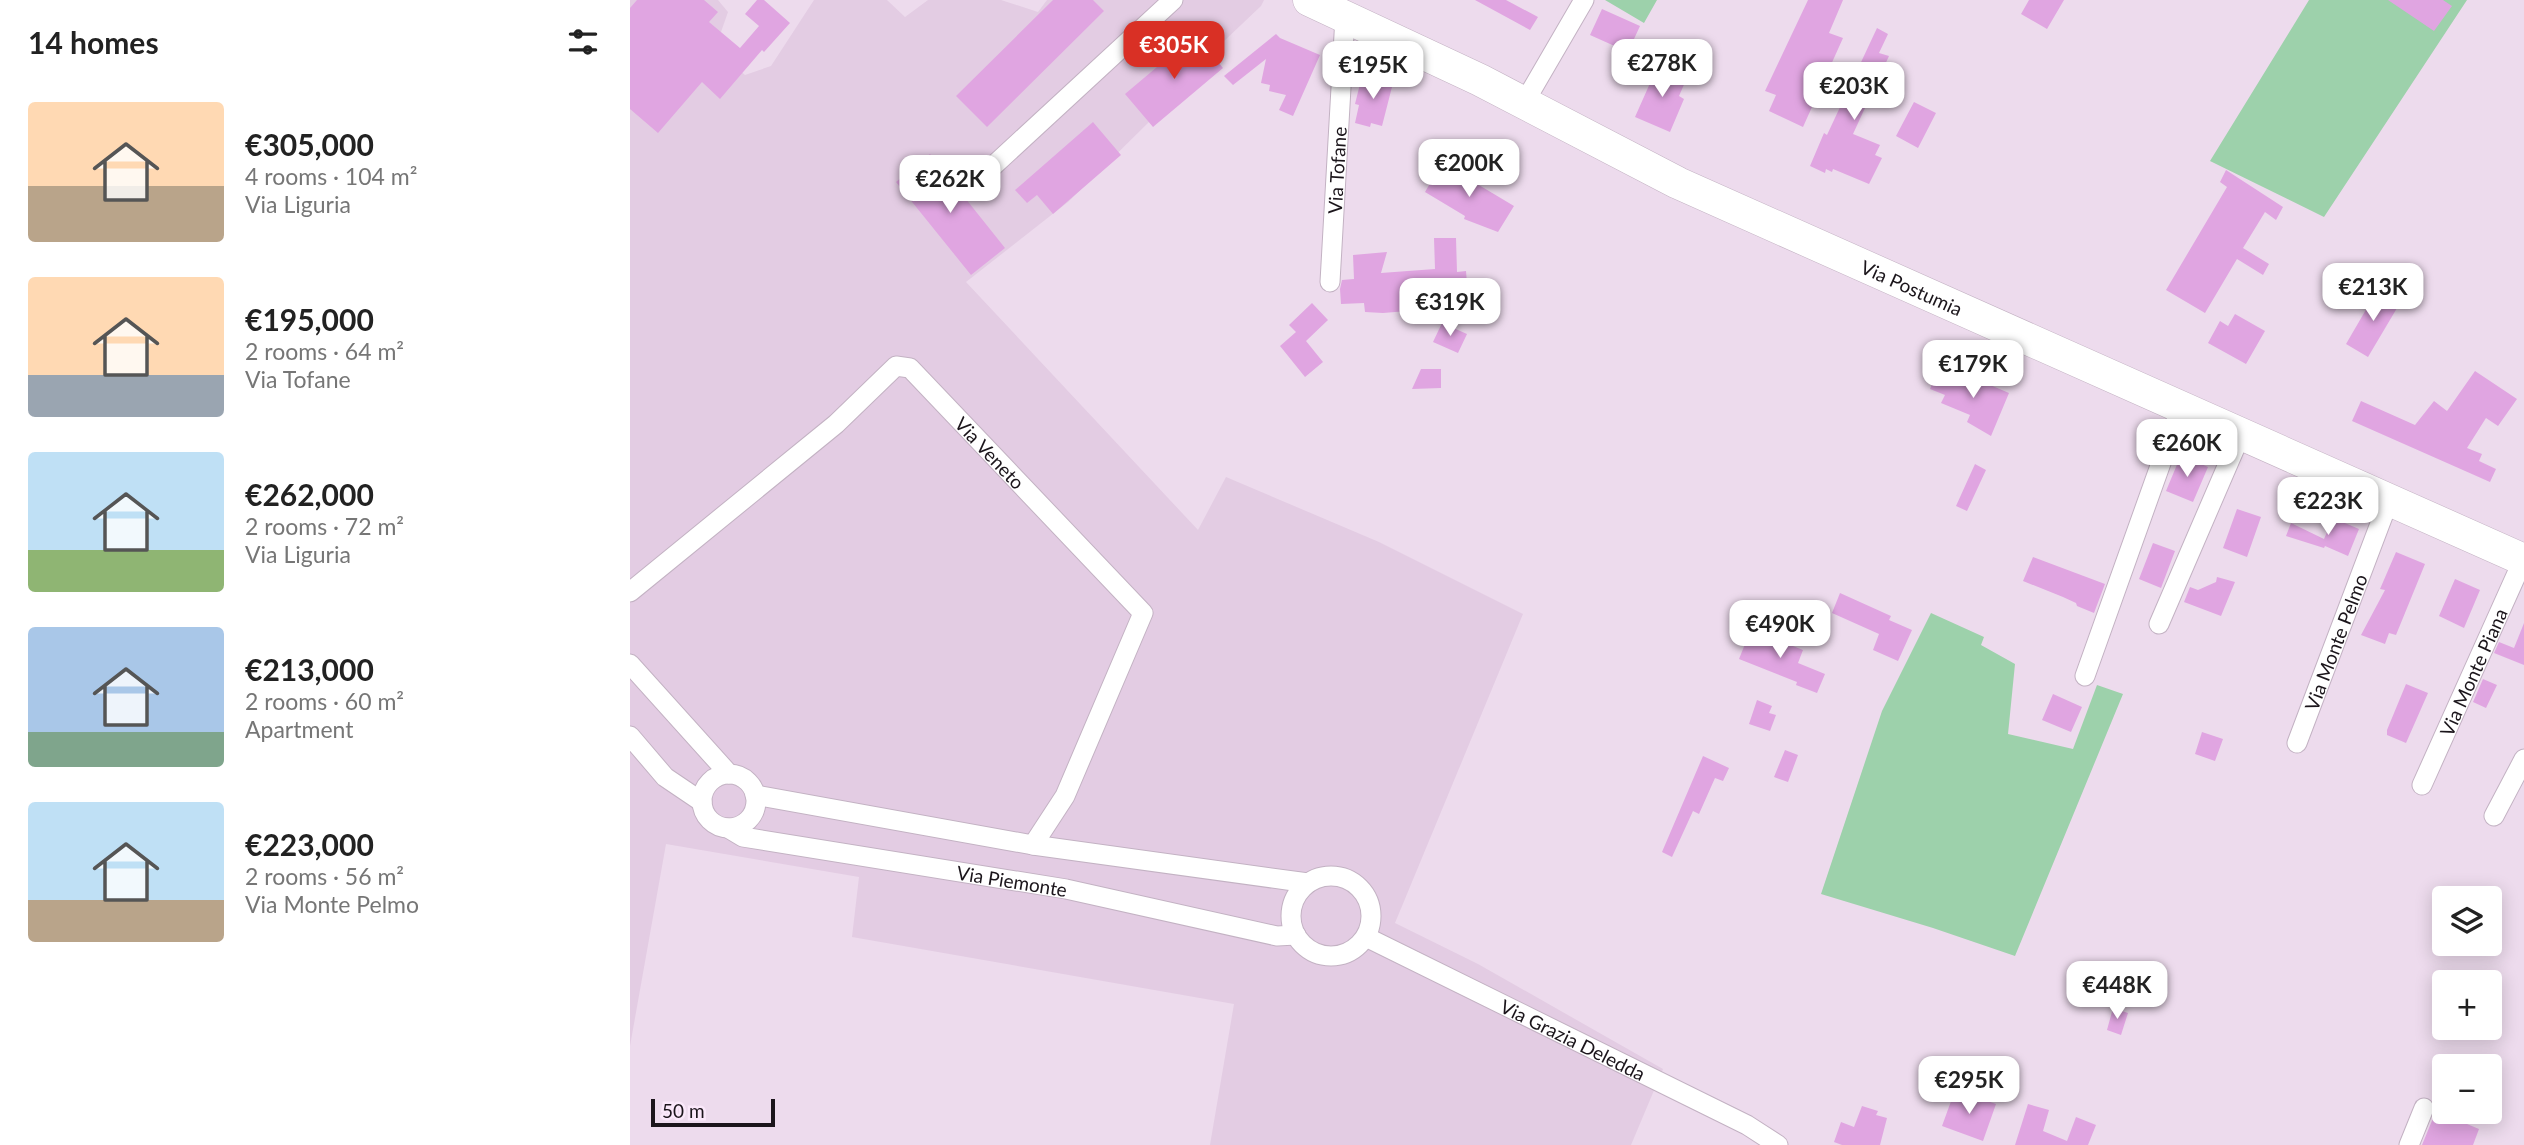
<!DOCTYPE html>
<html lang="en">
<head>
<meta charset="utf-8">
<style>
  body { margin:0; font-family:Lato,sans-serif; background:#f6f6f6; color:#222; height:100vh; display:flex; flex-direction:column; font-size:26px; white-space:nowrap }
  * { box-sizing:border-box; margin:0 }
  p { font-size:23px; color:#767676 }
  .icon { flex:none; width:38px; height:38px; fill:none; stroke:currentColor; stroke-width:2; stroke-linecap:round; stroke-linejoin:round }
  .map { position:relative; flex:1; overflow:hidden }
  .panel { display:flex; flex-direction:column; background:#fff; width:630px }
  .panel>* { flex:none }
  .buttons { position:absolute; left:1802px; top:886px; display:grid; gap:14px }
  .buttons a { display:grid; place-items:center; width:70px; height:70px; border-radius:7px; background:#fff; box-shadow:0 4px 18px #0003; font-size:35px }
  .scale { position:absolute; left:21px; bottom:18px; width:124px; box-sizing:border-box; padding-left:7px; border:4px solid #1b151b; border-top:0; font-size:19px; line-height:24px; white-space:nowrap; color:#1b151b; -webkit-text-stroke:5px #fae8fa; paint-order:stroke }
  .price { position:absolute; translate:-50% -60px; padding:0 16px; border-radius:14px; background:#fff; color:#222; font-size:23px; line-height:46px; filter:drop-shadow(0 2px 4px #0008) }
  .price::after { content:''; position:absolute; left:50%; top:42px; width:21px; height:16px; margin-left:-10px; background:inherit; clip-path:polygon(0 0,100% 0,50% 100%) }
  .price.selected { background:#d93025; color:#fff }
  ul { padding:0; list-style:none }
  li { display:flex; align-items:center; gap:21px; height:175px; padding:0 28px }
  li span { display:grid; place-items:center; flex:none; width:196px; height:140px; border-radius:7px; color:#555 }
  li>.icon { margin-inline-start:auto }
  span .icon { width:84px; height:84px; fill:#fffc; stroke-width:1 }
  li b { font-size:30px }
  h2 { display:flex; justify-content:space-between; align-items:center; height:84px; padding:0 28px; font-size:30px }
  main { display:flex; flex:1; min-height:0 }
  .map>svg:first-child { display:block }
  .built { fill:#e3cce3 }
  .green { fill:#9dd1ab }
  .building { fill:#e0a5e1 }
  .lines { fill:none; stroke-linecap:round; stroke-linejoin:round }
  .street-casing { stroke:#c3b2c3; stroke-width:21 }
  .primary-casing { stroke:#c3b2c3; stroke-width:33 }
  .street { stroke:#fff; stroke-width:19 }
  .primary { stroke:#fff; stroke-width:32 }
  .labels { text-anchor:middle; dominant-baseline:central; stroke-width:5; stroke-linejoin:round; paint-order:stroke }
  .street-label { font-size:19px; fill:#1b151b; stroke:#fae8fa }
</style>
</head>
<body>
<main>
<section class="panel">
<h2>14 homes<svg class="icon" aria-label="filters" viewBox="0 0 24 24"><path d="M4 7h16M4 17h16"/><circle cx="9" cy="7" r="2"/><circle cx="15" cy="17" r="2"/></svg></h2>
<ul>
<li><span style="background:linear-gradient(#ffd9b3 60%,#b9a48a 0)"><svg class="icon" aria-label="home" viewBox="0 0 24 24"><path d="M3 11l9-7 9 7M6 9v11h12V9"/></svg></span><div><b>€305,000</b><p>4 rooms · 104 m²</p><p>Via Liguria</p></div></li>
<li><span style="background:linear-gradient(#ffd9b3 70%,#9aa5b1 0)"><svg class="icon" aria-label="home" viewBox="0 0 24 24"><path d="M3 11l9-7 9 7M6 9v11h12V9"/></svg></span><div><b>€195,000</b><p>2 rooms · 64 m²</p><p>Via Tofane</p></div></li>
<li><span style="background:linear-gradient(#bfe0f5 70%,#8fb573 0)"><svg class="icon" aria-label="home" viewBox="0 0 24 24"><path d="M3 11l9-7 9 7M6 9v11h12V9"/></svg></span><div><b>€262,000</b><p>2 rooms · 72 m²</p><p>Via Liguria</p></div></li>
<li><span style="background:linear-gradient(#a9c7e8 75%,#7fa58c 0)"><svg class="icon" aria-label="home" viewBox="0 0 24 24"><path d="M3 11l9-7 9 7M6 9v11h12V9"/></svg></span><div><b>€213,000</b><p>2 rooms · 60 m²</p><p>Apartment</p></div></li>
<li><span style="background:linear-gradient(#bfe0f5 70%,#b9a48a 0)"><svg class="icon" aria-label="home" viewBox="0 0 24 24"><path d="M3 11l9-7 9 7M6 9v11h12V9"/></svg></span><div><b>€223,000</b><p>2 rooms · 56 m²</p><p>Via Monte Pelmo</p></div></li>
</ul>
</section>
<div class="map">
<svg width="1894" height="1145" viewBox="0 0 1894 1145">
  <rect width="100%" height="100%" fill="#eddbed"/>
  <path class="built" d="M 0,0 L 88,0 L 98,12 L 85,49 L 115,75 L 141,66 L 184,0 L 257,0 L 275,17 L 298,0 L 371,0 L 408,12 L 417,0 L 634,0 L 631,6 L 554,79 L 520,121 L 438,202 L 336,282 L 568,530 L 596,477 L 749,542 L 893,614 L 765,923 L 848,964 L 1033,1069 L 1001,1145 L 580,1145 L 604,1004 L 222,937 L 229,877 L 36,844 L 0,1046 Z"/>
  <path class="green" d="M 975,0 L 1027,0 L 1014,23 Z
    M 1679,0 L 1837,0 L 1694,217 L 1580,161 Z
    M 1301,613 L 1354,637 L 1351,645 L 1385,664 L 1378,734 L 1443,749 L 1467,685 L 1493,694 L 1385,956 L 1303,928 L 1191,894 L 1252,711 Z"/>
  <path class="building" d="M 7,0 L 74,0 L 88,12 L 79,22 L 110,48 L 129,26 L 115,14 L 127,0 L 134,0 L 160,23 L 134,52 L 132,50 L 90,99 L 72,82 L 28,133 L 0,109 L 0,8 Z
    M 423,0 L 463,0 L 474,11 L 357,127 L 326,96 Z
    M 845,0 L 876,0 L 908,17 L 900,30 Z
    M 1178,0 L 1213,0 L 1199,33 L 1213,38 L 1173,127 L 1139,111 L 1146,95 L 1135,91 Z
    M 1399,0 L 1434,0 L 1417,29 L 1391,14 Z
    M 1758,0 L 1813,0 L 1822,6 L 1804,31 Z
    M 972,9 L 1010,26 L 998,52 L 960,35 Z
    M 1247,28 L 1258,34 L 1249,53 L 1259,56 L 1223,134 L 1250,145 L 1245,155 L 1252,158 L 1239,184 L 1203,169 L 1202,172 L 1196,169 L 1195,173 L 1180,166 L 1194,133 L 1197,135 Z
    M 646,34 L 650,38 L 690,55 L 663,116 L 649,110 L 656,95 L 639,91 L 640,85 L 631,83 L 636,59 L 603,85 L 594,76 Z
    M 565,35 L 593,68 L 523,127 L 495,94 Z
    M 1020,65 L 1056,80 L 1049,96 L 1054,99 L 1040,132 L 1005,117 L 1021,81 L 1015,78 Z
    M 732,76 L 763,83 L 752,126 L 741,123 L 740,127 L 725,123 L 729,105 L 725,104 Z
    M 1284,102 L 1306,113 L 1288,148 L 1266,136 Z
    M 463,122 L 491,155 L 423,214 L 407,195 L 397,203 L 385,190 Z
    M 300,154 L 375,248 L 341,275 L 266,182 Z
    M 812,163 L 884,206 L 868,232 L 834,219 L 835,216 L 795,192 Z
    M 1596,170 L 1653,207 L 1646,220 L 1635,212 L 1613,248 L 1639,264 L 1633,275 L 1607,259 L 1575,313 L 1536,290 L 1597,187 L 1590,182 Z
    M 804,238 L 826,238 L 827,272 L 836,271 L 838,296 L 813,297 L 814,308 L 753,313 L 735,312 L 734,303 L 711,304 L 710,289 L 712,280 L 724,279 L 723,255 L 757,252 L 751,273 L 805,269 Z
    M 1748,289 L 1770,303 L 1738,357 L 1716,344 Z
    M 682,303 L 698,320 L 676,341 L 693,362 L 675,377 L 650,346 L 666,332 L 659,325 Z
    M 1605,314 L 1635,331 L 1616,364 L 1578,343 L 1590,321 L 1598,326 Z
    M 812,323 L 837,334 L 828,353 L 803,342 Z
    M 791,369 L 811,369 L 811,388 L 782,389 Z
    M 1845,371 L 1887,399 L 1868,426 L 1856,418 L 1837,448 L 1852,454 L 1849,461 L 1866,469 L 1860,482 L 1722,421 L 1731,401 L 1785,425 L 1804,401 L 1817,411 Z
    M 1306,374 L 1327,383 L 1329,378 L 1337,382 L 1339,376 L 1379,393 L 1361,436 L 1337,422 L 1340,415 L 1311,403 L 1315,395 L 1300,389 Z
    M 1551,455 L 1578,467 L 1563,502 L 1536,491 Z
    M 1345,464 L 1356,470 L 1337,511 L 1326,506 Z
    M 1607,509 L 1631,517 L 1617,557 L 1593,548 Z
    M 1703,518 L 1729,529 L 1718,556 L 1695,546 L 1694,548 L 1656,536 L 1661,523 L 1694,539 Z
    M 1523,543 L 1545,551 L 1531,588 L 1509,579 Z
    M 1766,552 L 1795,564 L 1766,635 L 1759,633 L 1755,644 L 1731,635 L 1755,590 L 1750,589 Z
    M 1403,557 L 1475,584 L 1464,613 L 1447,606 L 1446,603 L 1433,597 L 1393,581 Z
    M 1587,577 L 1605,582 L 1591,616 L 1554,602 L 1560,587 L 1568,590 L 1586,582 Z
    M 1825,579 L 1850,590 L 1834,628 L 1809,616 Z
    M 1210,593 L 1261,616 L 1259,620 L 1282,630 L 1268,661 L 1243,650 L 1249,634 L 1202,613 Z
    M 1894,623 L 1894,665 L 1864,653 L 1869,642 L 1884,648 Z
    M 1121,629 L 1173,650 L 1168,663 L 1195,674 L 1187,693 L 1166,685 L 1167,682 L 1109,659 Z
    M 1853,679 L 1867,685 L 1856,708 L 1843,702 Z
    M 1776,684 L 1798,693 L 1776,743 L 1757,735 L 1757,730 Z
    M 1423,694 L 1452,707 L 1441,732 L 1412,720 Z
    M 1127,700 L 1142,706 L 1139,713 L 1146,715 L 1140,731 L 1119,724 Z
    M 1572,732 L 1593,739 L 1585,761 L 1565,754 Z
    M 1155,750 L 1168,755 L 1158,782 L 1144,777 Z
    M 1073,756 L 1099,768 L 1093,781 L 1085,778 L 1069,814 L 1063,811 L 1042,857 L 1032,852 Z
    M 1483,1008 L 1498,1013 L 1491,1035 L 1477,1030 Z
    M 1324,1093 L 1334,1096 L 1334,1093 L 1366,1104 L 1353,1141 L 1312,1126 Z
    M 1398,1104 L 1419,1110 L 1413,1131 L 1437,1141 L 1446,1117 L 1466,1125 L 1458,1145 L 1385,1145 Z
    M 1232,1106 L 1248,1111 L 1246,1115 L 1257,1118 L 1250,1145 L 1212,1145 L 1204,1142 L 1211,1122 L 1224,1127 Z
    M 1806,1111 L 1849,1129 L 1843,1145 L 1792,1145 Z"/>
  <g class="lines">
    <defs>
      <g id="street">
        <path d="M 894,103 L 954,0"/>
        <path d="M 362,167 L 543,0"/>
        <path id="s1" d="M 700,282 L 715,17"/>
        <path id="s2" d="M 0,592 L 206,424 L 266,366 L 280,368 L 513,613 L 435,796 L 403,845"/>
        <path d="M 1529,624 L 1611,434"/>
        <path d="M 0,664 L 99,774"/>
        <path d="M 1455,676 L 1551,407"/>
        <path d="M 0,736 L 35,777 L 72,802"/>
        <path id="s3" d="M 1667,743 L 1759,500"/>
        <circle cx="99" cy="801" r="27"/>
        <path id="s4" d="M 1792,785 L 1893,560"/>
        <path d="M 125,795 L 403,845 L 678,883"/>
        <path d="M 1864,816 L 1894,759"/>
        <path id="s5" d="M 98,828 L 113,837 L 436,889 L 647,936 L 666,935"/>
        <circle cx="701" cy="916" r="40"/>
        <path id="s6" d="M 736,937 L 1117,1125 L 1148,1145"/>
        <path d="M 1779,1145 L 1794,1108"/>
      </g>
      <g id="primary">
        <path id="s7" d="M 679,0 L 850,80 L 1048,183 L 1894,560"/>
      </g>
    </defs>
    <use href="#street" class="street-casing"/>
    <use href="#primary" class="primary-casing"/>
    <use href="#street" class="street"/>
    <use href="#primary" class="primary"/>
  </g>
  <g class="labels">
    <g class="street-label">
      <text stroke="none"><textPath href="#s1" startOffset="112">Via Tofane</textPath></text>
      <text stroke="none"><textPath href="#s7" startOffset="668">Via Postumia</textPath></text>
      <text stroke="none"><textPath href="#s2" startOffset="480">Via Veneto</textPath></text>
      <text stroke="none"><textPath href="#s3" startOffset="108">Via Monte Pelmo</textPath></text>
      <text stroke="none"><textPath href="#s4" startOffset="124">Via Monte Piana</textPath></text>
      <text stroke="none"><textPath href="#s5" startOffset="290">Via Piemonte</textPath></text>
      <text stroke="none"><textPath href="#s6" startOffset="231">Via Grazia Deledda</textPath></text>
    </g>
  </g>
</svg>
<div class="buttons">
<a><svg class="icon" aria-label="layers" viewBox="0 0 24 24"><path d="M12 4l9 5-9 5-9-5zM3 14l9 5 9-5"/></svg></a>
<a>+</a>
<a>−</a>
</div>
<div class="scale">50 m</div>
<b class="price selected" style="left:544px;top:81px">€305K</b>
<b class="price" style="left:1032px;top:99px">€278K</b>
<b class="price" style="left:743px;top:101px">€195K</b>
<b class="price" style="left:1224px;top:122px">€203K</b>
<b class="price" style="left:839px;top:199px">€200K</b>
<b class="price" style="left:320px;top:215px">€262K</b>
<b class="price" style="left:1743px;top:323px">€213K</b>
<b class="price" style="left:820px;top:338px">€319K</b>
<b class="price" style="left:1343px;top:400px">€179K</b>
<b class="price" style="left:1557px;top:479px">€260K</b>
<b class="price" style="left:1698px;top:537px">€223K</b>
<b class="price" style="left:1150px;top:660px">€490K</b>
<b class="price" style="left:1487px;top:1021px">€448K</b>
<b class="price" style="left:1339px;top:1116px">€295K</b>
</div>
</main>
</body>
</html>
